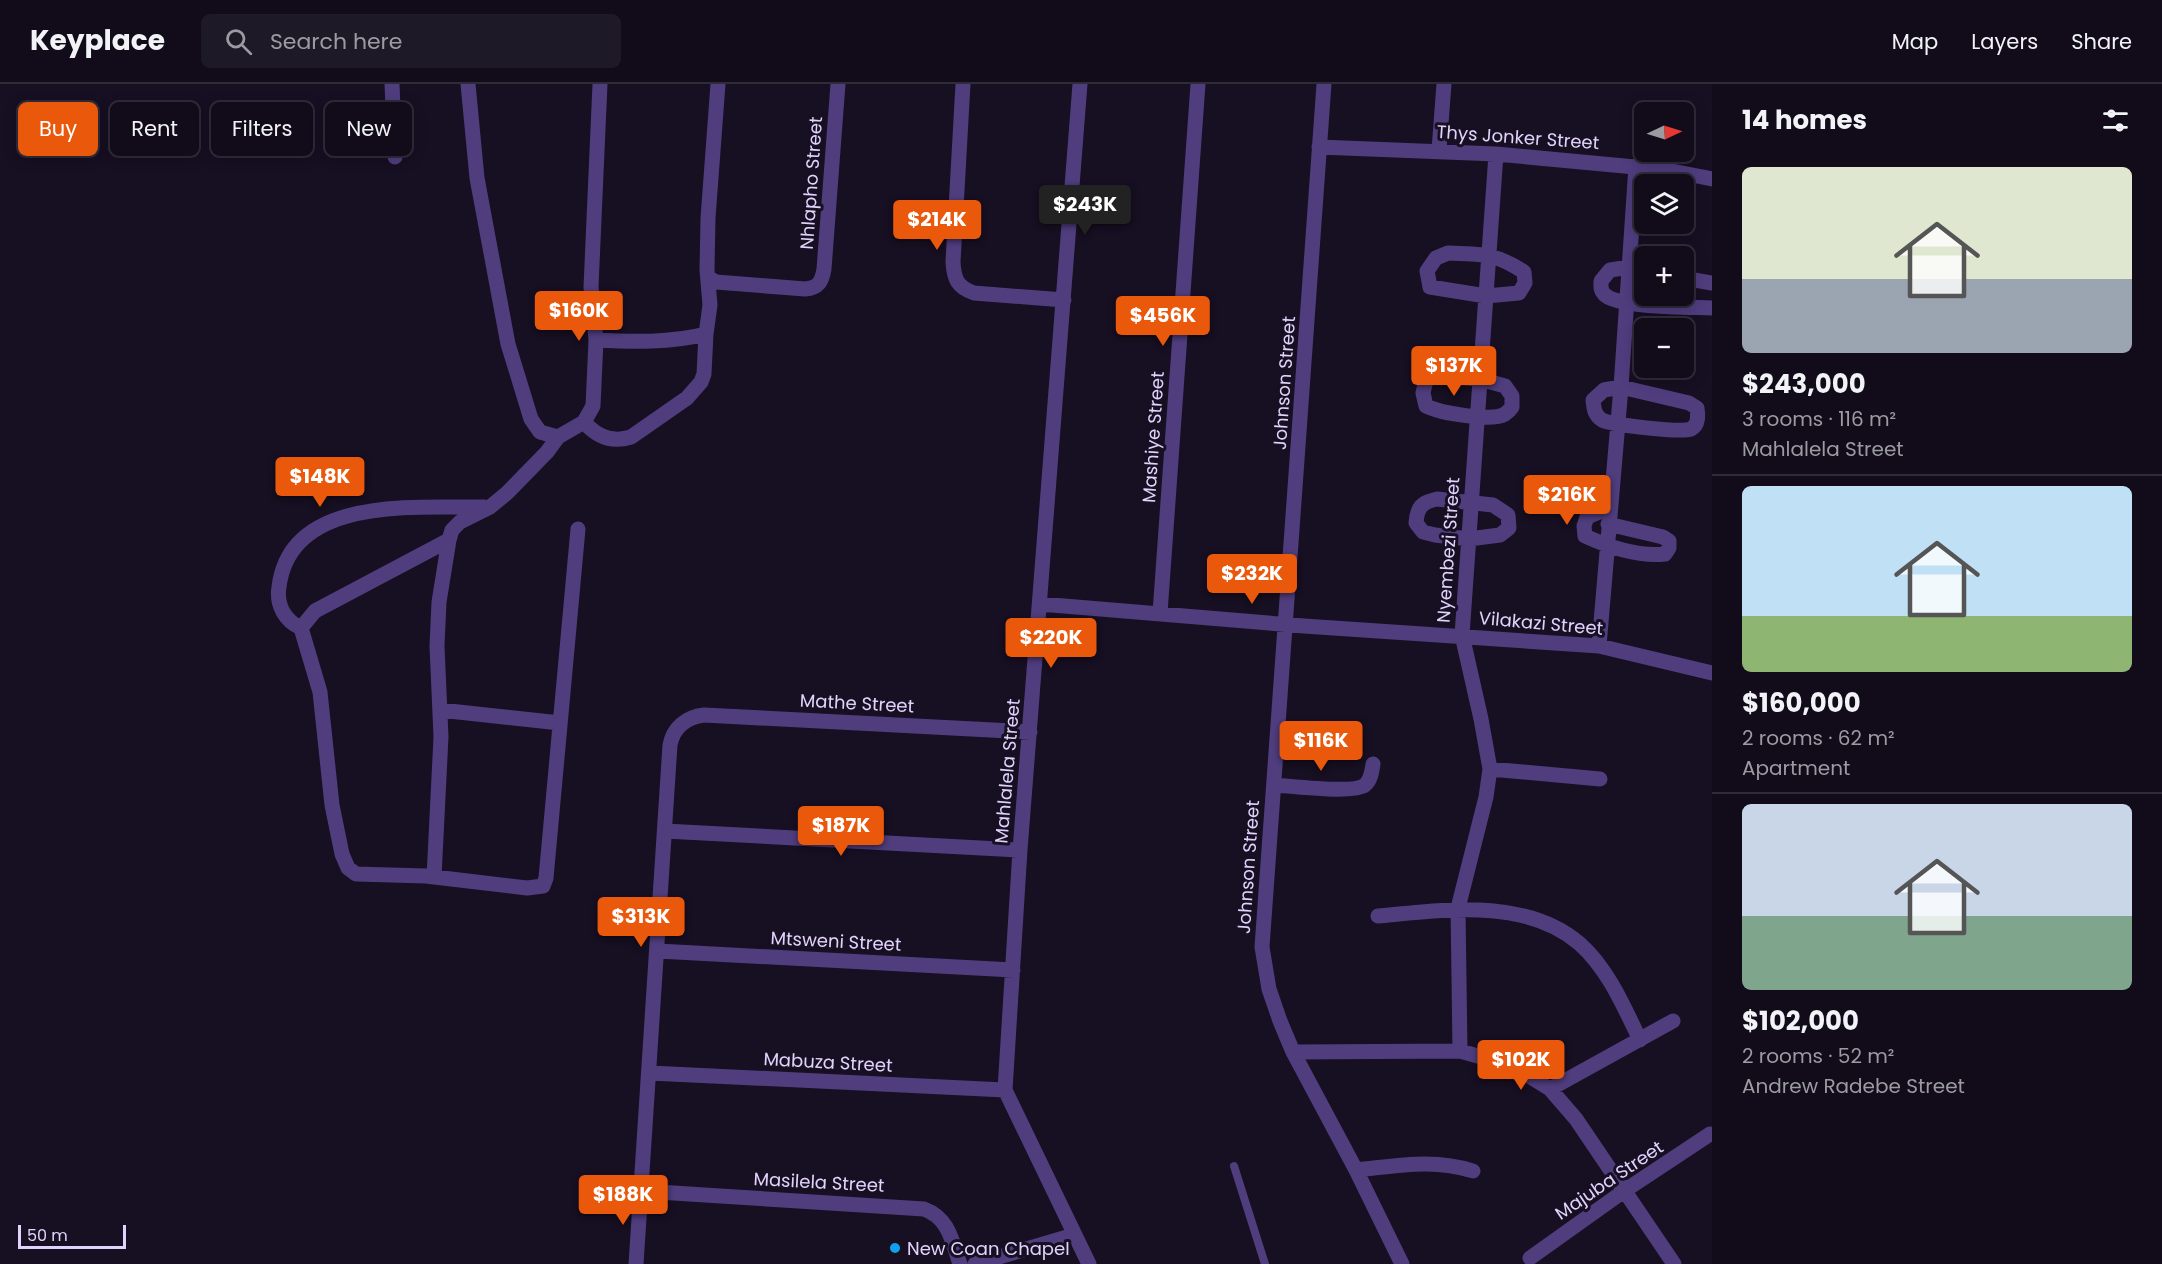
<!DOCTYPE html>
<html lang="en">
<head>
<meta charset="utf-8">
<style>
  body { margin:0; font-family:Poppins,sans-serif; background:#1e1927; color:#f1f3f6; height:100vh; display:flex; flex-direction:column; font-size:22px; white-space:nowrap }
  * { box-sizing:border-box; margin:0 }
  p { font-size:20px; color:#9c9ba2 }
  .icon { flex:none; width:33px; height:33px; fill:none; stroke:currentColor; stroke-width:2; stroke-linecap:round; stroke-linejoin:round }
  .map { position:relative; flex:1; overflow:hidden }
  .details { display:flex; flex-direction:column; background:#110b1a; width:450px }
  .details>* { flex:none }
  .hud { position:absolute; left:18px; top:18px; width:570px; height:54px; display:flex; gap:12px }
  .needle { width:39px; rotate:86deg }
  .tools { position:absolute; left:1634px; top:18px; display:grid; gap:12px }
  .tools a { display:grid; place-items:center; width:60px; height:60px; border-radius:9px; background:#110b1a; box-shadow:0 3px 15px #0003,0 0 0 2px #302b39; font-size:30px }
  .scale { position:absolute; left:18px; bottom:15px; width:108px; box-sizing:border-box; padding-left:6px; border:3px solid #e2d3fc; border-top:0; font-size:16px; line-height:21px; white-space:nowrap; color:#e2d3fc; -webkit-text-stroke:4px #170f22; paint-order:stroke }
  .price { position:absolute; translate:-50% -51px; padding:0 14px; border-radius:6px; background:#ea580c; color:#fff; font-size:20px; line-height:39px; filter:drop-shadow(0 2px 3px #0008) }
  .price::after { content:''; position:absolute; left:50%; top:36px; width:18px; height:14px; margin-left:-9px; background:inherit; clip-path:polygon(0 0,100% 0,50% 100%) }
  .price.on { background:#222; color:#fff }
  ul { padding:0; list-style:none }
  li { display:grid; align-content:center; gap:12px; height:318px; padding:0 30px }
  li+li { border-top:2px solid #302b39 }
  li span { display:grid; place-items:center; height:186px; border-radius:9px; color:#555 }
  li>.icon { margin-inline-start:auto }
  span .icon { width:108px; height:108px; fill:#fffc; stroke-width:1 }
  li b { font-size:26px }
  h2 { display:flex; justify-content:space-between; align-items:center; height:72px; padding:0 30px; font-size:26px }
  .tag { padding:0 21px; border-radius:9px; background:#110b1a; box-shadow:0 3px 15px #0003,0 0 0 2px #302b39; font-size:21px; line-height:54px }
  .tag.on { background:#ea580c; color:#fff }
  header { display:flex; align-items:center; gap:36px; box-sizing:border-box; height:84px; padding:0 30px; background:#110b1a; border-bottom:2px solid #302b39 }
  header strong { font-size:28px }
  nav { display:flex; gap:33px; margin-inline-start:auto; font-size:21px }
  .search { width:420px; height:54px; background:#1e1927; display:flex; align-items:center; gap:15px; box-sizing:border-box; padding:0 21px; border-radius:9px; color:#9c9ba2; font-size:22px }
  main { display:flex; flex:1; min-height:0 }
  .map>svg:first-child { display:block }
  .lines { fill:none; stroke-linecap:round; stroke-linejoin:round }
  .lane { stroke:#4f3d7e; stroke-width:8 }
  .street { stroke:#4f3d7e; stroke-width:15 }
  .poi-dot { fill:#0ea1ed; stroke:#170f22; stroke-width:2 }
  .labels { text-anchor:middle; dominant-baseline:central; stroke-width:6; stroke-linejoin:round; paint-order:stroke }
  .street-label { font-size:18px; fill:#e2d3fc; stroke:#170f22 }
  .poi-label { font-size:18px; fill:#e2d3fc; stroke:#170f22; text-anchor:start }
</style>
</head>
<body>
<header>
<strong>Keyplace</strong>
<div class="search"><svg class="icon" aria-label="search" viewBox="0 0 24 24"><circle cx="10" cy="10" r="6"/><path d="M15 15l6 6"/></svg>Search here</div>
<nav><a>Map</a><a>Layers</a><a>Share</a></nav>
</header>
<main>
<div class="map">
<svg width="1712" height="1180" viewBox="0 0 1712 1180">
  <rect width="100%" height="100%" fill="#170f22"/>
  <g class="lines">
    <path class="lane" d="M 1234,1082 L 1265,1180"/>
    <path class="street" d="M 392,0 L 395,73
      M 468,0 L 477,94 L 508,260 L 531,335 L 540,348 L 558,353
      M 963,0 L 953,178 C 954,195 957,203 974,209 L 1064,216
      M 1080,0 L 1020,766 L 1005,1006 L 1089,1180
      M 1324,0 L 1262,863 L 1269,905 L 1280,937 L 1293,968 L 1356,1086 L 1402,1180
      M 1319,63 L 1496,70 L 1667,86 L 1712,95
      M 1439,66 L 1444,0
      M 1448,169 C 1482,170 1495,169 1524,188 L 1525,199 L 1519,209 L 1486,212 L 1430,203 L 1427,187 L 1436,174 Z
      M 1644,186 L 1630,183 L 1610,186 L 1601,197 C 1601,202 1600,206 1604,210 C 1616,224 1691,223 1712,224
      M 708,193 L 716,198 L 805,205 C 818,204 822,198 824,185 L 838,0
      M 1683,194 L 1712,199
      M 596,256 C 633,258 670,259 706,250
      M 1437,292 L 1480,295 L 1505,302 L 1512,312 L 1512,323 C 1510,326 1508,328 1505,330 C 1492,338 1440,329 1426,322 L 1423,309 L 1426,296 Z
      M 1621,303 L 1689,319 L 1697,324 C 1698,331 1699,341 1691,345 C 1681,349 1612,341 1602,336 C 1594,331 1594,324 1593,316 L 1604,306 Z
      M 584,338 C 597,353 612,359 631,353 L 687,314 L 701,298 L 704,290 L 706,250 L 710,221 L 707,186 L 708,134 L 718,0
      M 1437,415 L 1493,421 L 1508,431 L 1509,444 L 1500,451 L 1469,455 L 1435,451 L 1423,448 L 1416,439 C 1417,423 1422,418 1437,415 Z
      M 1608,440 L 1663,453 L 1669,457 L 1669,464 L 1665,470 C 1639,473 1609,463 1585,452 L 1584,442 L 1587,433 L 1609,424
      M 449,456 L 315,527 L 301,544 L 320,608 L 332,721 L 342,770 L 348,784 L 356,790 L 426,792 L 527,804 L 543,802 L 546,794 L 578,445
      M 1040,520 L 1304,542 L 1599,562 L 1712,589
      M 1160,529 L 1198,0
      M 301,544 C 285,537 276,521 279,503 C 290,411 417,424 484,423
      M 1599,562 L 1621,303 L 1636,82
      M 440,626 L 560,639
      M 1490,685 L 1600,695
      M 1274,701 C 1291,702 1354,710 1365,701 C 1371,696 1372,687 1373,680
      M 665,747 L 1020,766
      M 434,793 L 441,653 L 437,562 L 439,518 L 449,456 L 452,446 L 460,438 L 490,423 L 507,409 L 547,368 L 558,353 L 584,338 L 593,322 L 596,256 L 591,203 L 600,0
      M 1378,832 C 1442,826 1526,813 1580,860 C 1608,885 1624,923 1640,956
      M 658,867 L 1013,886
      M 1460,967 L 1458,824 L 1486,713 L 1490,685 L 1481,635 L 1462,551 L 1496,70
      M 1293,968 L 1460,967 L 1513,982 L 1550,1005 L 1576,1035 L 1674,1180
      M 650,989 L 1005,1006
      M 1550,1005 L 1673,937
      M 1356,1086 C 1396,1082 1434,1074 1473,1087
      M 642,1107 L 924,1125 C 949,1134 952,1157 960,1180
      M 1530,1174 L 1624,1107 L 1710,1050
      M 636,1180 L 670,661 C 673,644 686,633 704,631 L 1030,648
      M 975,1180 L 1074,1151"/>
  </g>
  <circle class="poi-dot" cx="895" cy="1164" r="6"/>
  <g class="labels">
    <g class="street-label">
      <text transform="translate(1518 53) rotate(4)">Thys Jonker Street</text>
      <text transform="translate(811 99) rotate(-86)">Nhlapho Street</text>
      <text transform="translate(1284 299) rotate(-86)">Johnson Street</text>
      <text transform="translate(1153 353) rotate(-86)">Mashiye Street</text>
      <text transform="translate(1448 466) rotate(-86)">Nyembezi Street</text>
      <text transform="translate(1541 539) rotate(5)">Vilakazi Street</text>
      <text transform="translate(857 619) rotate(3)">Mathe Street</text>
      <text transform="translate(1007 687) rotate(-85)">Mahlalela Street</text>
      <text transform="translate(1248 783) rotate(-86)">Johnson Street</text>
      <text transform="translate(836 857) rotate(3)">Mtsweni Street</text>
      <text transform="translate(828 978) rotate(3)">Mabuza Street</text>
      <text transform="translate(1609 1096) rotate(-34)">Majuba Street</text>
      <text transform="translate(819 1098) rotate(3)">Masilela Street</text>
    </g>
    <g class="poi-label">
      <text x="907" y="1164">New Coan Chapel</text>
    </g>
  </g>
</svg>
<div class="tools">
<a><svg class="needle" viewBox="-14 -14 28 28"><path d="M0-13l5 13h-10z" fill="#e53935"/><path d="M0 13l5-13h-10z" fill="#9c9ba2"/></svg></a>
<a><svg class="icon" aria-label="layers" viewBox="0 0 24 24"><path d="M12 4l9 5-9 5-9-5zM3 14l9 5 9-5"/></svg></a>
<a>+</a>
<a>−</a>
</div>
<div class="scale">50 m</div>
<b class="price on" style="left:1085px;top:152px">$243K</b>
<b class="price" style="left:937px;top:167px">$214K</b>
<b class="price" style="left:579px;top:258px">$160K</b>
<b class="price" style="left:1163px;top:263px">$456K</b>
<b class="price" style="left:1454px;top:313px">$137K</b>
<b class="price" style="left:320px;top:424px">$148K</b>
<b class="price" style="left:1567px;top:442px">$216K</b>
<b class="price" style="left:1252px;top:521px">$232K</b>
<b class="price" style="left:1051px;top:585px">$220K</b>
<b class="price" style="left:1321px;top:688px">$116K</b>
<b class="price" style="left:841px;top:773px">$187K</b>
<b class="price" style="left:641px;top:864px">$313K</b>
<b class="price" style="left:1521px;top:1007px">$102K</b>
<b class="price" style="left:623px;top:1142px">$188K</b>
<div class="hud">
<a class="tag on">Buy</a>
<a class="tag">Rent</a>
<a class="tag">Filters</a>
<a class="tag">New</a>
</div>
</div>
<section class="details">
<h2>14 homes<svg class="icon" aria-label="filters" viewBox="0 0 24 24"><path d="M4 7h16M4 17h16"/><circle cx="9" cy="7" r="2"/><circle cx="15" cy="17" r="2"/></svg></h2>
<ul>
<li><span style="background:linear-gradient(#dfe7d0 60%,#9aa5b1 0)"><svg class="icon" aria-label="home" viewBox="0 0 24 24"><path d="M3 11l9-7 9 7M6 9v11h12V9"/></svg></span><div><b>$243,000</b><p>3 rooms · 116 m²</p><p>Mahlalela Street</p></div></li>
<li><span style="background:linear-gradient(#bfe0f5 70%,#8fb573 0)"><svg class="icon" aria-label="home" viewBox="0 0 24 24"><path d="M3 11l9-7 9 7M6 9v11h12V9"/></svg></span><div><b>$160,000</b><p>2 rooms · 62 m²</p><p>Apartment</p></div></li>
<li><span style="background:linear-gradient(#c9d6e8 60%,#7fa58c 0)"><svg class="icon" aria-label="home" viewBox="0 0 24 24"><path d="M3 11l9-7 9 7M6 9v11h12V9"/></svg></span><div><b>$102,000</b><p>2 rooms · 52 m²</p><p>Andrew Radebe Street</p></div></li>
</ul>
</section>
</main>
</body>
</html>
